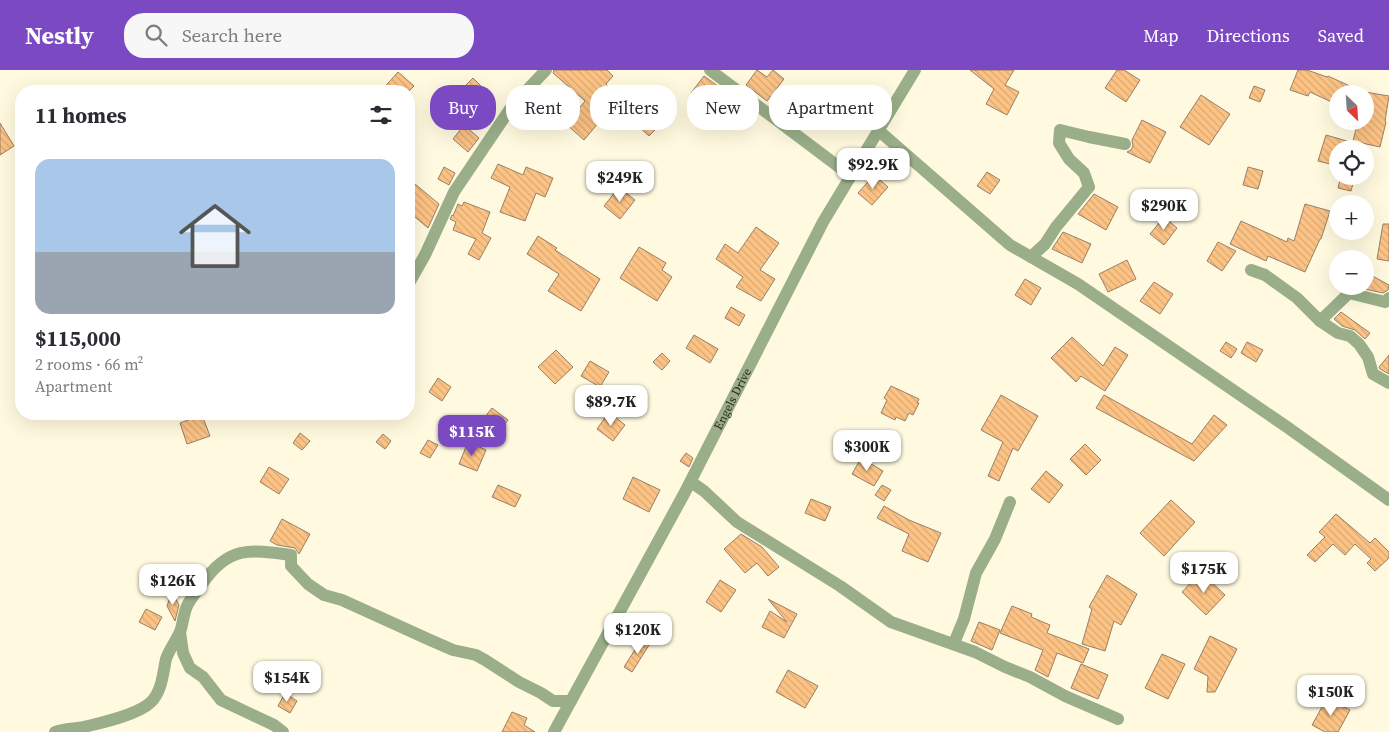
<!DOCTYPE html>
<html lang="en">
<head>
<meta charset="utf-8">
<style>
  body { margin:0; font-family:"Source Serif 4",serif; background:#f7f7f7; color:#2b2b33; height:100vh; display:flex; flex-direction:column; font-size:19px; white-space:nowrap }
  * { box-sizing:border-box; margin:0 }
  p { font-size:16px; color:#7c7c81 }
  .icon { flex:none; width:28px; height:28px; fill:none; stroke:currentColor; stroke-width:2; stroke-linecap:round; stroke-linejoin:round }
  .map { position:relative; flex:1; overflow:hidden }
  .panel { position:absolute; left:15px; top:15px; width:400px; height:335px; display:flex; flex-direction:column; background:#fff; border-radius:20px; box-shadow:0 5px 20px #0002 }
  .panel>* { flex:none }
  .hud { position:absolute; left:430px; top:15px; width:475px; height:45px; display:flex; gap:10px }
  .needle { width:32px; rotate:155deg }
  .fabs { position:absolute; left:1329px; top:15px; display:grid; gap:10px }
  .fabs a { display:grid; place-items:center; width:45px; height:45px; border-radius:50%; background:#fff; box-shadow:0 5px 20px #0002; font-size:25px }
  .price { position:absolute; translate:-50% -42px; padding:0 11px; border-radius:10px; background:#fff; color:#222; font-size:16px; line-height:32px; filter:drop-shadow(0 1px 2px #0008) }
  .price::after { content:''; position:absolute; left:50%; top:30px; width:15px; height:11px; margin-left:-8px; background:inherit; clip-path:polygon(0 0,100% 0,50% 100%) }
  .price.selected { background:#7b49c1; color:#fff }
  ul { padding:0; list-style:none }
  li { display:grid; align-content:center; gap:10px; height:265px; padding:0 20px }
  li span { display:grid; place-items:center; height:155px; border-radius:15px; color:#555 }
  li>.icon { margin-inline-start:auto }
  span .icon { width:90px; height:90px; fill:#fffc; stroke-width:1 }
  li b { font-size:21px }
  h2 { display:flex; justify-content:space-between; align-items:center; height:60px; padding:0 20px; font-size:21px }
  .pill { padding:0 18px; border-radius:20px; background:#fff; box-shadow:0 5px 20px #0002; font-size:18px; line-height:45px }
  .pill.selected { background:#7b49c1; color:#fff }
  header { display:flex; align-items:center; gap:30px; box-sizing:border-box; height:70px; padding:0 25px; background:#7b49c1; color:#fff }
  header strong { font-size:24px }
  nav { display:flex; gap:28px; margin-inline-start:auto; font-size:18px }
  .search { width:350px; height:45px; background:#f7f7f7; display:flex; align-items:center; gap:12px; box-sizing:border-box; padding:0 18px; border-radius:20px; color:#7c7c81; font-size:19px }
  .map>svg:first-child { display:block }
  .building { fill:url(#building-back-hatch); stroke:#977f68 }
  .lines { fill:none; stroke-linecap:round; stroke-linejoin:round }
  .minor { stroke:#99ae89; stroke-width:12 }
  .labels { text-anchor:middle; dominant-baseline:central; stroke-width:5; stroke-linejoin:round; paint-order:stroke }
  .street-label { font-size:12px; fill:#2d2b1e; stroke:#fff }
</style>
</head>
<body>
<header>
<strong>Nestly</strong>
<div class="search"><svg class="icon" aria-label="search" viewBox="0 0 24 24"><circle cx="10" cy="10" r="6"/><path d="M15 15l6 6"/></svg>Search here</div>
<nav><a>Map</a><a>Directions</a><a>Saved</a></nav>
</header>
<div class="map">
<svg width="1389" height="662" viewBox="0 0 1389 662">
  <defs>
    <pattern id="building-back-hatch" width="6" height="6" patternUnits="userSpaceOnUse" patternTransform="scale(1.25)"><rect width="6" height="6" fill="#fdc385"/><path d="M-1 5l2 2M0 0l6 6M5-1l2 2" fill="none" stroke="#d9a872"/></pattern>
  </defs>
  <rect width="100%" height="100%" fill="#fffadf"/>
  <path class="building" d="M 554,0 L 607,0 L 613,6 L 606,14 L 614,22 L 592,45 L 600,51 L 584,70 L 566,54 L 569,51 L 585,31 L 553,3 Z
    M 757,0 L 767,7 L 773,0 L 784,9 L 767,31 L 746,15 Z
    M 970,0 L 1014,0 L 1005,15 L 1019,22 L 1007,45 L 986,34 L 994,19 Z
    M 1117,0 L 1124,0 L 1140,10 L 1126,32 L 1105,18 Z
    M 1298,0 L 1307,0 L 1327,7 L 1328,6 L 1365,23 L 1365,22 L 1389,26 L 1385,51 L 1386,52 L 1380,77 L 1353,71 L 1358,51 L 1365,51 L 1365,24 L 1338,24 L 1338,35 L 1310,22 L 1308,26 L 1290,20 Z
    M 398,2 L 414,16 L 409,21 L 381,21 Z
    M 704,6 L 718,16 L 706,34 L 691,23 Z
    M 473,8 L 492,27 L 470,48 L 452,29 Z
    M 1254,16 L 1265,20 L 1260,32 L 1249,28 Z
    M 816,17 L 830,30 L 812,48 L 805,41 L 814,32 L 808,25 Z
    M 651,19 L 669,36 L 658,49 L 662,53 L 649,66 L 626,45 Z
    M 1201,25 L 1230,44 L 1209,75 L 1180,57 Z
    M 1142,50 L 1166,62 L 1150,93 L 1127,82 L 1131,80 L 1133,76 L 1132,70 Z
    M 0,53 L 14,76 L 0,85 Z
    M 464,55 L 479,68 L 468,82 L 453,69 Z
    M 1326,65 L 1364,76 L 1363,79 L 1338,79 L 1338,96 L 1318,91 Z
    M 498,94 L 523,105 L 526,97 L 553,108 L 545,127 L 536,123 L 525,151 L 500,142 L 510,117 L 491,108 Z
    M 444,97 L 455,103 L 449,115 L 438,109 Z
    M 1248,97 L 1263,101 L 1258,119 L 1243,115 Z
    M 987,102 L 1000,110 L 990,124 L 977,116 Z
    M 874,105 L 888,117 L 872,135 L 858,123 Z
    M 1341,106 L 1355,106 L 1351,121 L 1338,118 Z
    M 409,109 L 439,134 L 428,158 L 409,142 Z
    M 619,117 L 635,130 L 620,149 L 604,136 Z
    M 1094,124 L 1118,137 L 1106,160 L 1078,144 Z
    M 464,132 L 490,142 L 482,163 L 491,168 L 479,190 L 468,184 L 476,169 L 453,160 L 456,152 L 450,149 L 452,145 L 453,146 L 458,134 L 462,136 Z
    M 1305,134 L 1330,141 L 1321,169 L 1320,169 L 1305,202 L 1268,186 L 1266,191 L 1230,174 L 1241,151 L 1287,172 L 1288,168 L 1294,171 Z
    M 1164,147 L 1177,158 L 1164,175 L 1150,164 Z
    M 1383,154 L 1389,154 L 1389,191 L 1377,189 Z
    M 756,157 L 779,173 L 760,200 L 775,209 L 761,231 L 736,217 L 743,207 L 716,189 L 725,174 L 738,183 Z
    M 1063,162 L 1091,174 L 1082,193 L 1052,179 Z
    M 538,166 L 557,178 L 555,180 L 600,209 L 581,241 L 548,221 L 559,204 L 527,184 Z
    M 1218,172 L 1236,181 L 1222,201 L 1207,191 Z
    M 639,177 L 666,193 L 662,200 L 672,207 L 657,231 L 620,208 Z
    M 1127,190 L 1136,209 L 1108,222 L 1099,204 Z
    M 1365,202 L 1389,215 L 1388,220 L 1383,223 L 1365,219 Z
    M 1025,209 L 1041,218 L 1031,235 L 1015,225 Z
    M 1154,212 L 1173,224 L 1160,244 L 1140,231 Z
    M 731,237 L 745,245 L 739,256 L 725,248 Z
    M 1341,242 L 1370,263 L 1365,269 L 1355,260 L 1342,256 L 1334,249 Z
    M 694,265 L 718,279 L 710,293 L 686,278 Z
    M 1072,267 L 1103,296 L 1115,277 L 1128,285 L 1105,321 L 1081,306 L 1076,312 L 1051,288 Z
    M 1226,272 L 1237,279 L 1231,288 L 1220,281 Z
    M 1247,272 L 1263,280 L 1256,292 L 1241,283 Z
    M 556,280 L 573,297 L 555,314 L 538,297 Z
    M 662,283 L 670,291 L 662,300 L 653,292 Z
    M 1389,285 L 1389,304 L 1380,299 L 1379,297 Z
    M 590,291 L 609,302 L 600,317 L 581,306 Z
    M 438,308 L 451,317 L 442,331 L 429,322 Z
    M 891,316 L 919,329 L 917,333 L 919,333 L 913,345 L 909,343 L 905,351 L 896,347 L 895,350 L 881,343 L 887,330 L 884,328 Z
    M 1001,325 L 1038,346 L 1018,381 L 1013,378 L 999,411 L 988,406 L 1003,372 L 981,360 Z
    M 1104,325 L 1192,374 L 1214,345 L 1227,355 L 1194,391 L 1096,338 Z
    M 492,338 L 508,350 L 496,365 L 480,353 Z
    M 609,342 L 625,355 L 613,371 L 597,359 Z
    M 202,345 L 210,366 L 187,374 L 180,353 Z
    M 300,363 L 310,371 L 302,380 L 293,373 Z
    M 383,364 L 391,371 L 385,379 L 376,372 Z
    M 428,370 L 438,375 L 430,388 L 420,383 Z
    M 468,372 L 486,380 L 477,401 L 459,394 Z
    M 1085,374 L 1101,390 L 1086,405 L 1070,389 Z
    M 686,383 L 693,388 L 689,397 L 680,391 Z
    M 861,388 L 883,401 L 874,416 L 852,404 Z
    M 269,397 L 289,409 L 279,424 L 260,412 Z
    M 1046,401 L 1063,415 L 1049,433 L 1031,419 Z
    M 633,407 L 660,420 L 649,442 L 623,429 Z
    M 498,415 L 521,425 L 515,437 L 492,427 Z
    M 882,415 L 891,420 L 884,431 L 875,425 Z
    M 811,429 L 831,437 L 825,451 L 805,443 Z
    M 1171,430 L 1195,452 L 1164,486 L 1140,463 Z
    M 884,436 L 909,450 L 941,463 L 928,492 L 902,481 L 909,464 L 877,448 Z
    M 1336,444 L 1370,473 L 1375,468 L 1389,482 L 1389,488 L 1375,501 L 1367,493 L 1371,489 L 1355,474 L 1345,485 L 1333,474 L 1315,492 L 1307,485 L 1325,467 L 1319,462 Z
    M 282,449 L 310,464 L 299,484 L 295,478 L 277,475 L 270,471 Z
    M 741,464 L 762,477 L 779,497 L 768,506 L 757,493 L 745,503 L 724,479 Z
    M 1201,502 L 1225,525 L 1206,545 L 1182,522 Z
    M 1107,505 L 1137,524 L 1121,555 L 1114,551 L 1105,581 L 1082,574 L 1092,539 L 1089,537 Z
    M 720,510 L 736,520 L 721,542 L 706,532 Z
    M 172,522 L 179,535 L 175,551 L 167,536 Z
    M 768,529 L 797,544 L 784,568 L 762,557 L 770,541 L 787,552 Z
    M 1012,536 L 1032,544 L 1031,547 L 1050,555 L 1047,563 L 1089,579 L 1083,593 L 1057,583 L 1048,607 L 1035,600 L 1043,580 L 1000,563 Z
    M 146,539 L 162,547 L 155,560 L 139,552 Z
    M 979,552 L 1000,560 L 992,580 L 971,571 Z
    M 1210,566 L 1237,579 L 1215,622 L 1207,622 L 1208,606 L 1194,599 Z
    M 643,567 L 651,572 L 632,602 L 624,597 Z
    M 1162,584 L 1185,594 L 1168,629 L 1145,618 Z
    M 1081,594 L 1108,605 L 1098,629 L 1071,618 Z
    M 788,600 L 818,616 L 805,638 L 776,622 Z
    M 285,623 L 297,631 L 290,643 L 278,636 Z
    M 1327,628 L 1350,640 L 1338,662 L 1325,662 L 1312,655 Z
    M 512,642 L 527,648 L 524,655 L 535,662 L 502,662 Z"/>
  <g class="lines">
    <g class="minor">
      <path d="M 710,0 L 851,106"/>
      <path d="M 512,36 L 563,46"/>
      <path d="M 878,60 L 1010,175 L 1078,214 L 1287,357 L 1389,430"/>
      <path d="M 1031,187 L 1045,174 L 1056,157 L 1089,117 L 1084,103 L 1069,89 L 1059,73 L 1060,60 L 1089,67 L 1125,74"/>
      <path d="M 1251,200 L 1265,205 L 1297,228 L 1320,251 L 1338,263 L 1350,266 L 1359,274 L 1368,287 L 1373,304 L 1389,313"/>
      <path d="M 409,213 L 425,185 L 454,122 L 512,36 L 546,0"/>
      <path d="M 1320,251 L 1349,223 L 1385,232 L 1389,228"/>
      <path d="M 691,412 L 704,421 L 737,452 L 840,516 L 891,552 L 975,582 L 1005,597 L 1030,607 L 1065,626 L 1118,649"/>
      <path d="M 180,562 L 183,583 L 190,598 L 203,607 L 221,630 L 274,655 L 283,662"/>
      <path d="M 954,573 L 964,549 L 976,503 L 995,469 L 1010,432"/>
      <path d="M 55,662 C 65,658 77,659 88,656 C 105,652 139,644 151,632 C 162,621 163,603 166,589 C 169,580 176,571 180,562 C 183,554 183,545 187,536 C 190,529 197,521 202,514 C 228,476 249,479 291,485 L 291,496 L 308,514 L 324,525 L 342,530 L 430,570 L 453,580 L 476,585 L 485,590 L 519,612 L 541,623 L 553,631 L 571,631"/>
      <path id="s1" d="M 554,662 L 684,424 L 823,152 L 915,0"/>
    </g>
  </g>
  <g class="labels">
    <g class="street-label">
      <text stroke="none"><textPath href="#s1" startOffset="378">Engels Drive</textPath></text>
    </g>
  </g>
</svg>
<div class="fabs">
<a><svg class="needle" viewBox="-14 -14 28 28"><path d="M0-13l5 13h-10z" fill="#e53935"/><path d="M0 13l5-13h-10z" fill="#7c7c81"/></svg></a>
<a><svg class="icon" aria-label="locate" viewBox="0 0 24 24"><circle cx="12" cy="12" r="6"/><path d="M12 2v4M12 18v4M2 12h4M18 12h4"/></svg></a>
<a>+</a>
<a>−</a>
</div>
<b class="price" style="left:873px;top:120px">$92.9K</b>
<b class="price" style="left:620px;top:133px">$249K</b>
<b class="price" style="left:1164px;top:161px">$290K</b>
<b class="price" style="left:611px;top:357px">$89.7K</b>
<b class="price selected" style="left:472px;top:387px">$115K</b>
<b class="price" style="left:867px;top:402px">$300K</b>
<b class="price" style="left:1204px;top:524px">$175K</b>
<b class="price" style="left:173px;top:536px">$126K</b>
<b class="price" style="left:638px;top:585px">$120K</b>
<b class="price" style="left:287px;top:633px">$154K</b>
<b class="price" style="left:1331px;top:647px">$150K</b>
<div class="hud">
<a class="pill selected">Buy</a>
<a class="pill">Rent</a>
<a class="pill">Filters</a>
<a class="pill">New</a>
<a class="pill">Apartment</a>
</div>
<section class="panel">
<h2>11 homes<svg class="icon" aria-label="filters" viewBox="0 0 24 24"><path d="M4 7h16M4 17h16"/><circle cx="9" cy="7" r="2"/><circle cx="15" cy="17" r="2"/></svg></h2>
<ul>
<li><span style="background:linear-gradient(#a9c7e8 60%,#9aa5b1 0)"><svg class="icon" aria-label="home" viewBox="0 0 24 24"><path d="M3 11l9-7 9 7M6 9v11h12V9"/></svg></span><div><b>$115,000</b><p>2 rooms · 66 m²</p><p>Apartment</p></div></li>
</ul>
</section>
</div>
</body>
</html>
